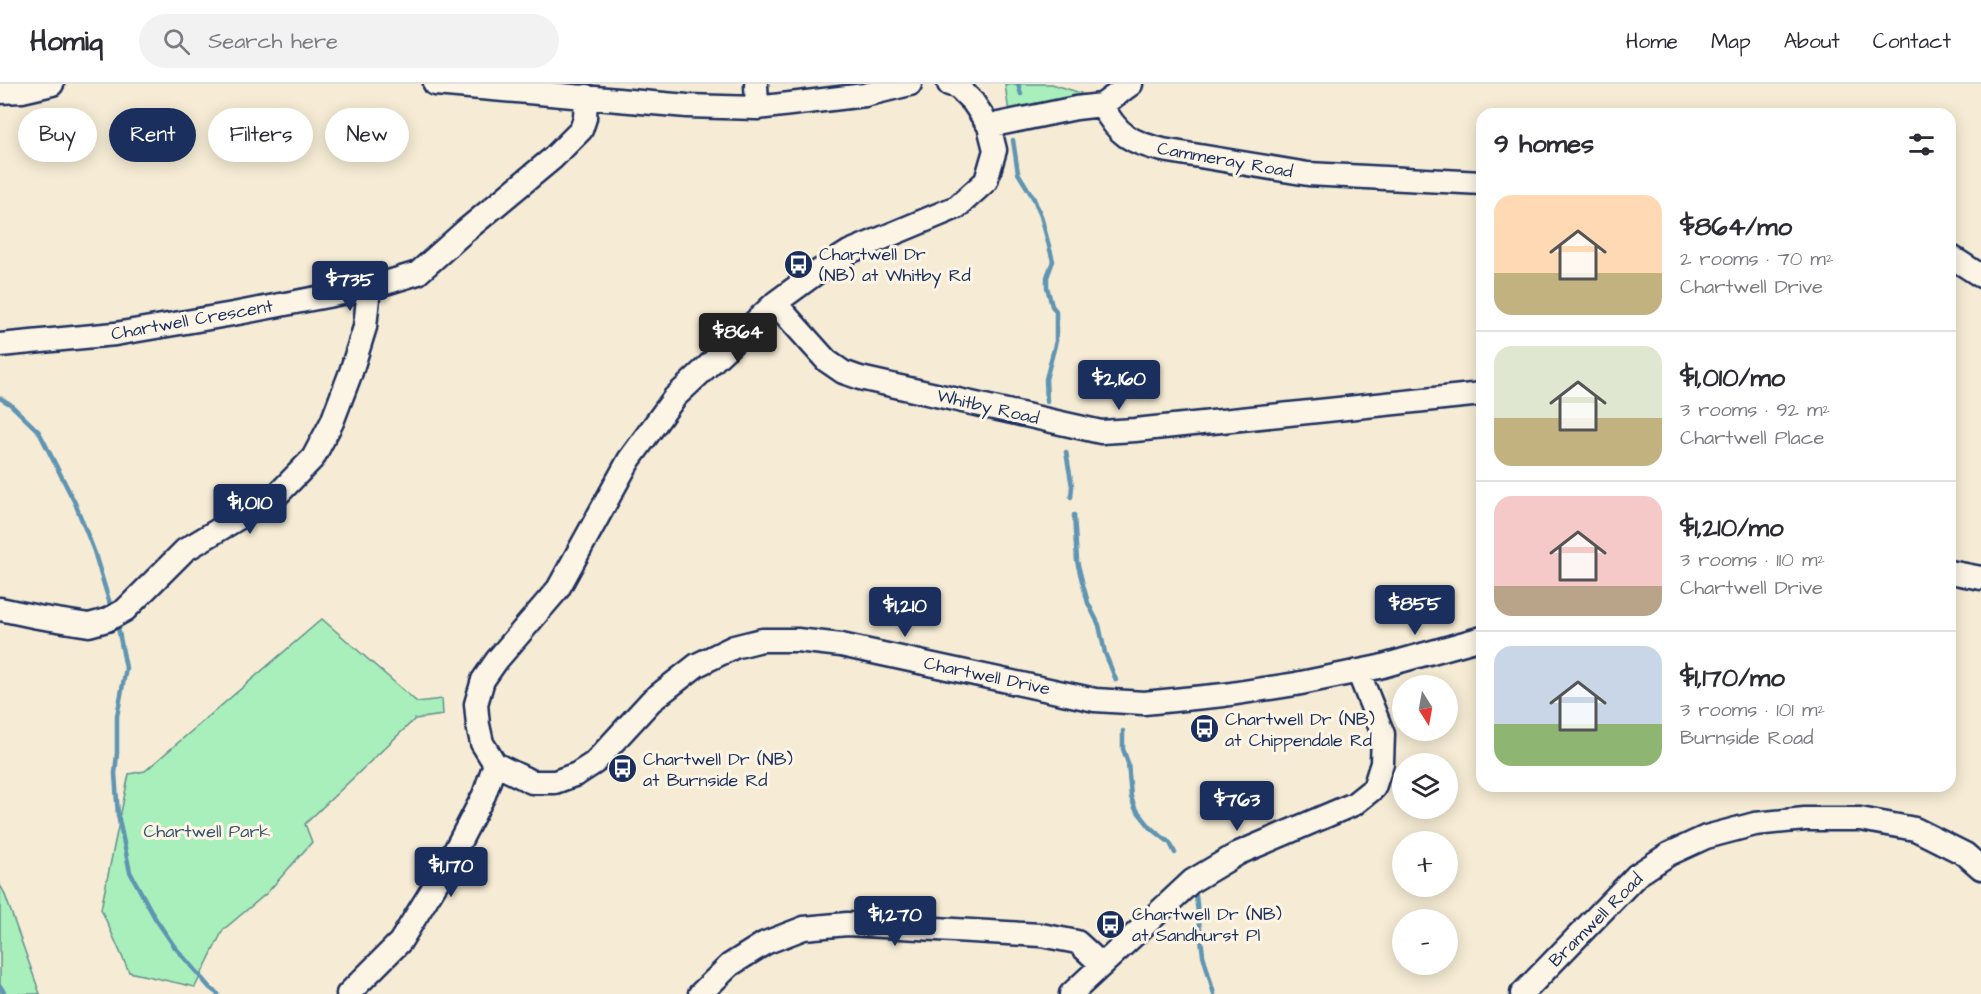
<!DOCTYPE html>
<html lang="en">
<head>
<meta charset="utf-8">
<style>
  body { margin:0; font-family:"Architects Daughter",sans-serif; background:#f2f2f3; color:#2b2b33; height:100vh; display:flex; flex-direction:column; font-size:22px; white-space:nowrap }
  * { box-sizing:border-box; margin:0 }
  p { font-size:20px; color:#7c7c81 }
  .icon { flex:none; width:33px; height:33px; fill:none; stroke:currentColor; stroke-width:2; stroke-linecap:round; stroke-linejoin:round }
  .map { position:relative; flex:1; overflow:hidden }
  .drawer { position:absolute; left:1476px; top:24px; width:480px; height:684px; display:flex; flex-direction:column; background:#fff; border-radius:18px; box-shadow:0 3px 15px #0003 }
  .drawer>* { flex:none }
  .banner { position:absolute; left:18px; top:24px; width:570px; height:54px; display:flex; gap:12px }
  .needle { width:39px; rotate:169deg }
  .fabs { position:absolute; left:1392px; top:591px; display:grid; gap:12px }
  .fabs a { display:grid; place-items:center; width:66px; height:66px; border-radius:50%; background:#fff; box-shadow:0 3px 15px #0003; font-size:30px }
  .price { position:absolute; translate:-50% -51px; padding:0 14px; border-radius:6px; background:#1b2f5e; color:#fff; font-size:20px; line-height:39px; filter:drop-shadow(0 2px 3px #0008) }
  .price::after { content:''; position:absolute; left:50%; top:36px; width:18px; height:14px; margin-left:-9px; background:inherit; clip-path:polygon(0 0,100% 0,50% 100%) }
  .price.current { background:#222; color:#fff }
  ul { padding:0; list-style:none }
  li { display:flex; align-items:center; gap:18px; height:150px; padding:0 18px }
  li+li { border-top:2px solid #e1e1e2 }
  li span { display:grid; place-items:center; flex:none; width:168px; height:120px; border-radius:18px; color:#555 }
  li>.icon { margin-inline-start:auto }
  span .icon { width:72px; height:72px; fill:#fffc; stroke-width:1 }
  li b { font-size:26px }
  h2 { display:flex; justify-content:space-between; align-items:center; height:72px; padding:0 18px; font-size:26px }
  .tag { padding:0 21px; border-radius:27px; background:#fff; box-shadow:0 3px 15px #0003; font-size:21px; line-height:54px }
  .tag.current { background:#1b2f5e; color:#fff }
  header { display:flex; align-items:center; gap:36px; box-sizing:border-box; height:84px; padding:0 30px; background:#fff; border-bottom:2px solid #e1e1e2 }
  header strong { font-size:28px }
  nav { display:flex; gap:33px; margin-inline-start:auto; font-size:21px }
  .search { width:420px; height:54px; background:#f2f2f3; display:flex; align-items:center; gap:15px; box-sizing:border-box; padding:0 21px; border-radius:33px; color:#7c7c81; font-size:22px }
  .map>svg:first-child { display:block }
  .green { fill:#a9efbb; stroke:#628f8c; stroke-width:1.5 }
  .lines { fill:none; stroke-linecap:round; stroke-linejoin:round }
  .stream { stroke:#5e94b2; stroke-width:4.5 }
  .minor-casing { stroke:#1b2f5e; stroke-width:27 }
  .minor { stroke:#fcf5e5; stroke-width:22 }
  .labels { text-anchor:middle; dominant-baseline:central; stroke-width:6; stroke-linejoin:round; paint-order:stroke }
  .street-label { font-size:18px; fill:#1b2f5e; stroke:#fcf5e5 }
  .poi-label { font-size:18px; fill:#1b2f5e; stroke:#fcf5e5; text-anchor:start }
  .park-label { font-size:18px; fill:#375571; stroke:#fcf5e5 }
</style>
</head>
<body>
<header>
<strong>Homiq</strong>
<div class="search"><svg class="icon" aria-label="search" viewBox="0 0 24 24"><circle cx="10" cy="10" r="6"/><path d="M15 15l6 6"/></svg>Search here</div>
<nav><a>Home</a><a>Map</a><a>About</a><a>Contact</a></nav>
</header>
<div class="map">
<svg width="1981" height="910" viewBox="0 0 1981 910">
  <rect width="100%" height="100%" fill="#f6ecd5"/>
  <filter id="ink" filterUnits="userSpaceOnUse"><feTurbulence type="fractalNoise" baseFrequency=".0167" numOctaves="2"/><feDisplacementMap in="SourceGraphic" scale="12" xChannelSelector="R" yChannelSelector="G"/><feConvolveMatrix kernelMatrix="1 2 1 2 8 2 1 2 1" color-interpolation-filters="sRGB"/></filter>
  <g filter="url(#ink)">
    <path class="green" d="M 1005,0 L 1052,0 L 1081,9 L 1073,18 L 1009,29 Z
      M 322,535 L 417,618 L 442,615 L 443,631 L 415,635 L 305,740 L 312,758 L 267,809 L 223,846 L 195,903 L 129,888 L 101,825 L 129,690 L 145,687 Z
      M 0,801 L 4,808 L 40,910 L 0,910 Z"/>
    <g class="lines">
      <path class="stream" d="M 1018,0 L 1021,10
        M 1013,56 L 1018,89 L 1034,115 L 1041,132 L 1053,177 L 1047,193 L 1047,203 L 1052,222 L 1056,227 L 1056,257 L 1046,295 L 1047,318
        M 0,314 L 10,320 L 39,348 L 75,419 L 94,467 L 110,520
        M 1066,368 L 1072,402 L 1071,413
        M 1074,431 L 1077,477 L 1082,497 L 1088,519 L 1099,541 L 1105,569 L 1116,596
        M 117,538 L 126,584 L 117,632 L 117,669 L 115,690 L 118,731 L 130,788 L 155,834 L 174,862 L 210,904 L 218,910
        M 1123,647 L 1123,665 L 1128,679 L 1131,713 L 1135,724 L 1151,744 L 1170,759 L 1175,769
        M 1196,812 L 1203,871 L 1214,910
        M 0,902 L 5,910"/>
      <defs>
        <path id="minor" d="M 435,0 L 687,22 L 757,24 L 865,11 L 910,0
          M 756,0 L 757,24
          M 949,0 L 958,3 L 973,18 L 989,42 L 995,66 L 986,97 L 957,123 L 849,168 L 816,189 L 775,219 L 675,313 L 629,376 L 558,505 L 497,576 L 483,596 L 476,620 L 478,641 L 482,659 L 495,680 L 532,698 L 555,698 L 577,690 L 594,679 L 651,617 L 697,581 L 734,563 L 762,556 L 797,556 L 841,561 L 1095,616 L 1144,619 L 1224,611 L 1296,600 L 1379,583 L 1482,554
          M 0,8 L 22,7 L 52,0
          M 1102,21 C 1117,51 1132,59 1163,66 L 1308,90 L 1482,99
          M 1102,21 L 1131,0
          M 989,42 L 1076,24 L 1102,21
          M 1950,172 L 1981,192
          M 775,219 L 827,277 L 843,288 L 860,294 L 1101,348 L 1135,346 L 1482,310
          M 0,261 L 115,250 L 233,230 L 369,204 L 418,189 L 465,147 L 553,74 L 581,46 L 585,34 L 586,12
          M 1950,488 L 1981,494
          M 0,525 L 38,533 L 89,541 L 107,536 L 125,526 L 185,466 L 277,411 L 313,374 L 332,338 L 351,288 L 365,243 L 369,204
          M 348,910 L 400,858 L 447,782 L 484,711 L 495,680
          M 700,910 L 730,881 L 765,859 L 804,844 L 847,840 L 1041,851 L 1077,858 L 1101,880
          M 1071,910 L 1192,797 L 1239,769 L 1354,720 L 1374,704 L 1382,679 L 1383,650 L 1358,587
          M 1522,910 L 1637,791 L 1669,770 L 1706,753 L 1755,740 L 1805,735 L 1860,735 L 1915,745 L 1965,770 L 1981,784"/>
      </defs>
      <use href="#minor" class="minor-casing"/>
      <use href="#minor" class="minor"/>
    </g>
  </g>
  <defs>
    <symbol id="bus-disc" viewBox="-11 -11 22 22"><circle r="9.5" fill="#1b2f5e" stroke="#fcf5e5"/><path d="M-5-6H5V4H4V6H2V4H-2V6H-4V4H-5ZM-3.5-4V0h7V-4ZM-3.5 1.2v1.5H-2V1.2ZM2 1.2v1.5H3.5V1.2Z" fill="#fff"/></symbol>
  </defs>
  <g fill-rule="evenodd">
    <use href="#bus-disc" x="782" y="164" width="33" height="33"/>
    <use href="#bus-disc" x="1188" y="628" width="33" height="33"/>
    <use href="#bus-disc" x="606" y="668" width="33" height="33"/>
    <use href="#bus-disc" x="1094" y="824" width="33" height="33"/>
  </g>
  <g class="labels">
    <g class="street-label">
      <text transform="translate(1225 76) rotate(10)">Cammeray Road</text>
      <text transform="translate(192 236) rotate(-10)">Chartwell Crescent</text>
      <text transform="translate(988 323) rotate(13)">Whitby Road</text>
      <text transform="translate(987 592) rotate(12)">Chartwell Drive</text>
      <text transform="translate(1596 836) rotate(-45)">Bramwell Road</text>
    </g>
    <g class="poi-label">
      <text x="819" y="170">Chartwell Dr<tspan x="819" dy="21">(NB) at Whitby Rd</tspan></text>
      <text x="1225" y="635">Chartwell Dr (NB)<tspan x="1225" dy="21">at Chippendale Rd</tspan></text>
      <text x="643" y="675">Chartwell Dr (NB)<tspan x="643" dy="21">at Burnside Rd</tspan></text>
      <text x="1132" y="830">Chartwell Dr (NB)<tspan x="1132" dy="21">at Sandhurst Pl</tspan></text>
    </g>
    <g class="park-label">
      <text x="207" y="747">Chartwell Park</text>
    </g>
  </g>
</svg>
<div class="fabs">
<a><svg class="needle" viewBox="-14 -14 28 28"><path d="M0-13l5 13h-10z" fill="#e53935"/><path d="M0 13l5-13h-10z" fill="#7c7c81"/></svg></a>
<a><svg class="icon" aria-label="layers" viewBox="0 0 24 24"><path d="M12 4l9 5-9 5-9-5zM3 14l9 5 9-5"/></svg></a>
<a>+</a>
<a>−</a>
</div>
<b class="price" style="left:350px;top:228px">$735</b>
<b class="price current" style="left:738px;top:280px">$864</b>
<b class="price" style="left:1119px;top:327px">$2,160</b>
<b class="price" style="left:250px;top:451px">$1,010</b>
<b class="price" style="left:1415px;top:552px">$855</b>
<b class="price" style="left:905px;top:554px">$1,210</b>
<b class="price" style="left:1237px;top:748px">$763</b>
<b class="price" style="left:451px;top:814px">$1,170</b>
<b class="price" style="left:895px;top:863px">$1,270</b>
<div class="banner">
<a class="tag">Buy</a>
<a class="tag current">Rent</a>
<a class="tag">Filters</a>
<a class="tag">New</a>
</div>
<section class="drawer">
<h2>9 homes<svg class="icon" aria-label="filters" viewBox="0 0 24 24"><path d="M4 7h16M4 17h16"/><circle cx="9" cy="7" r="2"/><circle cx="15" cy="17" r="2"/></svg></h2>
<ul>
<li><span style="background:linear-gradient(#ffd9b3 65%,#c2b280 0)"><svg class="icon" aria-label="home" viewBox="0 0 24 24"><path d="M3 11l9-7 9 7M6 9v11h12V9"/></svg></span><div><b>$864/mo</b><p>2 rooms · 70 m²</p><p>Chartwell Drive</p></div></li>
<li><span style="background:linear-gradient(#dfe7d0 60%,#c2b280 0)"><svg class="icon" aria-label="home" viewBox="0 0 24 24"><path d="M3 11l9-7 9 7M6 9v11h12V9"/></svg></span><div><b>$1,010/mo</b><p>3 rooms · 92 m²</p><p>Chartwell Place</p></div></li>
<li><span style="background:linear-gradient(#f6c9c9 75%,#b9a48a 0)"><svg class="icon" aria-label="home" viewBox="0 0 24 24"><path d="M3 11l9-7 9 7M6 9v11h12V9"/></svg></span><div><b>$1,210/mo</b><p>3 rooms · 110 m²</p><p>Chartwell Drive</p></div></li>
<li><span style="background:linear-gradient(#c9d6e8 65%,#8fb573 0)"><svg class="icon" aria-label="home" viewBox="0 0 24 24"><path d="M3 11l9-7 9 7M6 9v11h12V9"/></svg></span><div><b>$1,170/mo</b><p>3 rooms · 101 m²</p><p>Burnside Road</p></div></li>
</ul>
</section>
</div>
</body>
</html>
